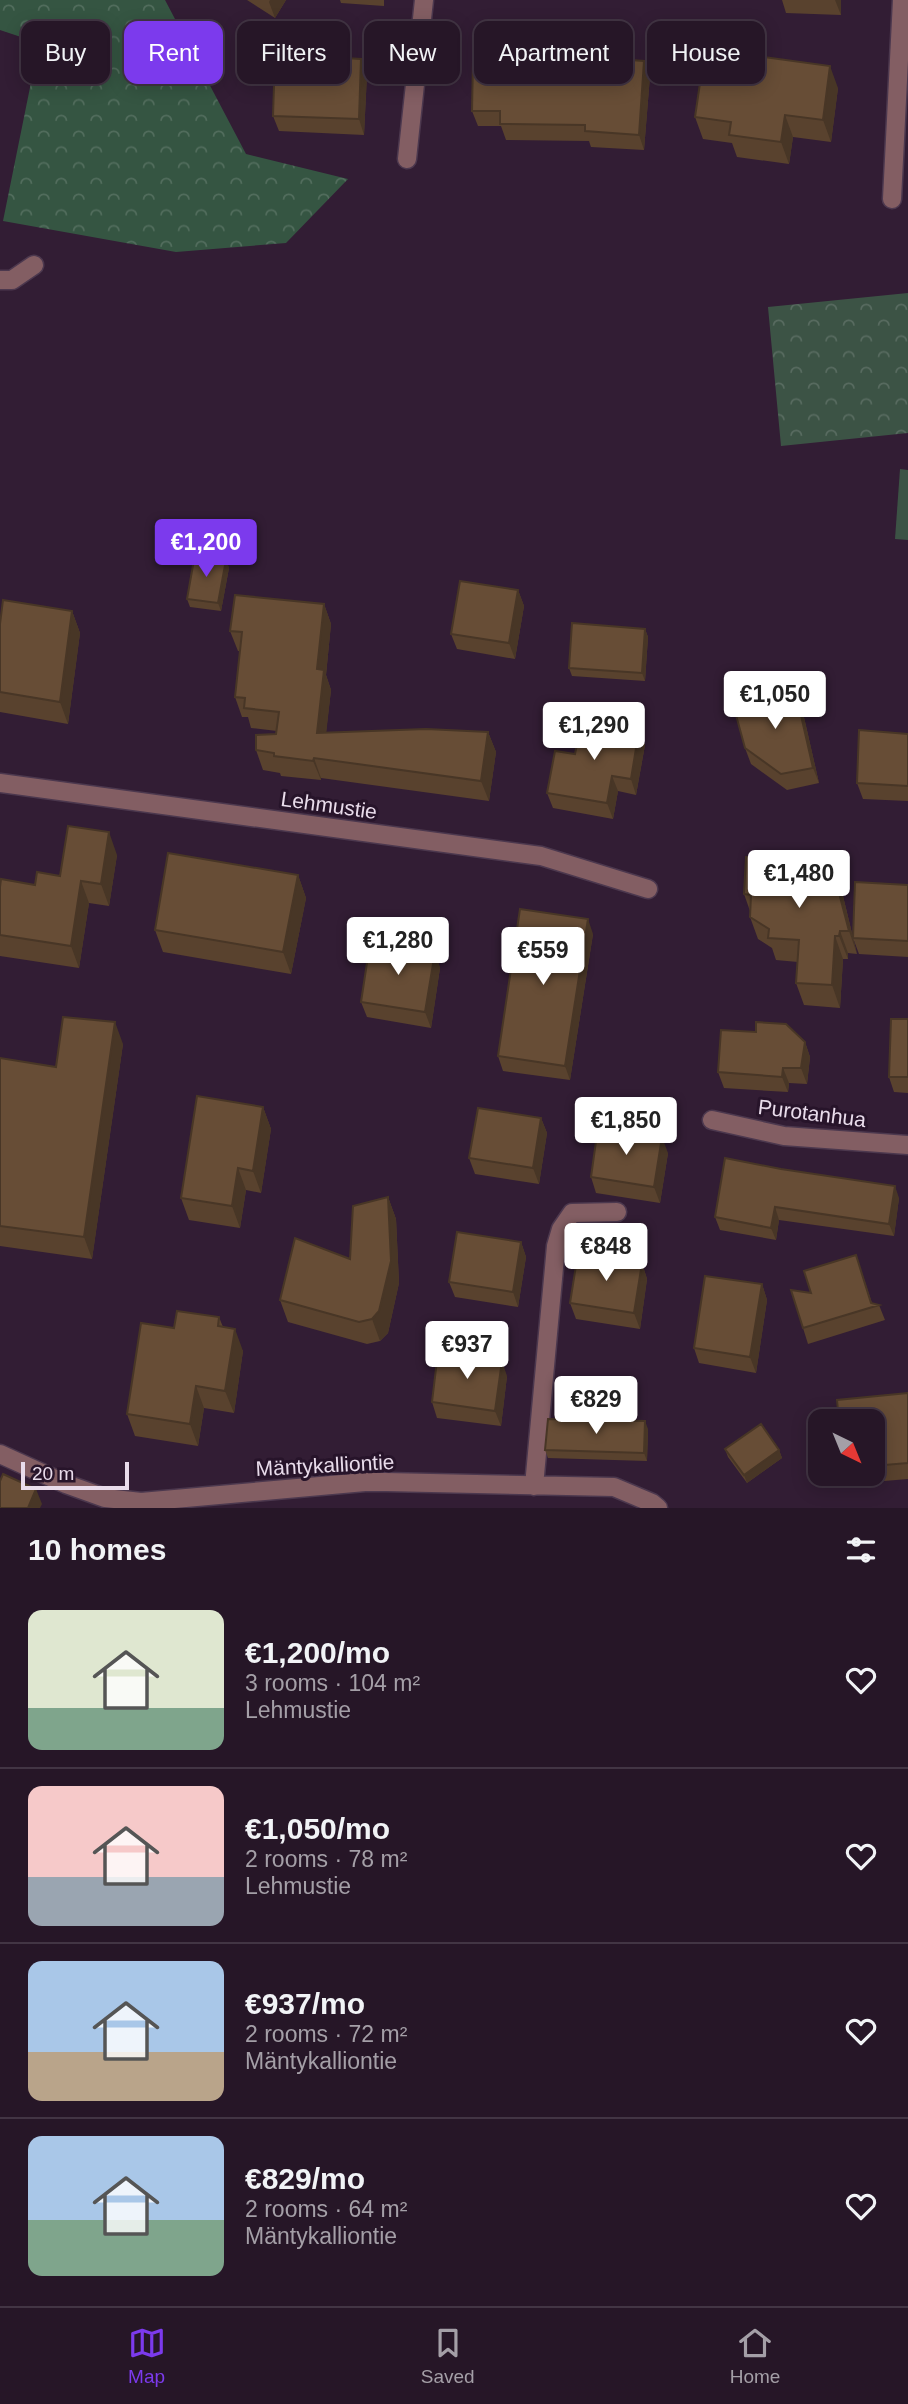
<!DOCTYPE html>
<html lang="en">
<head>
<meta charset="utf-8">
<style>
  body { margin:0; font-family:Arial,sans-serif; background:#2e1f2f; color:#f1f3f6; height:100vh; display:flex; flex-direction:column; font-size:26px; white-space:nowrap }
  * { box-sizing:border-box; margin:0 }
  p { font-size:23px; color:#a49fa7 }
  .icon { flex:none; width:38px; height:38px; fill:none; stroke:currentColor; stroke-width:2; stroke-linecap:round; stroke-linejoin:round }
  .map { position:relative; height:1508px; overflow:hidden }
  .details { display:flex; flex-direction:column; background:#261627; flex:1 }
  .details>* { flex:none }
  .guide { position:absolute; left:21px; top:21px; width:866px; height:63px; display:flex; gap:14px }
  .needle { width:46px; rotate:137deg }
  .tools { position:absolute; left:808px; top:1409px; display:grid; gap:14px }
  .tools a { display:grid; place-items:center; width:77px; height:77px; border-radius:14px; background:#261627; box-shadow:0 4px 18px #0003,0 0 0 2px #423544; font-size:35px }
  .scale { position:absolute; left:21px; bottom:18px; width:108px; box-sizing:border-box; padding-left:7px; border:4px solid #e9dceb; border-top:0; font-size:19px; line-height:24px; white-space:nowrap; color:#e9dceb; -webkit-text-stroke:5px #27142a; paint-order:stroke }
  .price { position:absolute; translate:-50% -60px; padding:0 16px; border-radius:7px; background:#fff; color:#222; font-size:23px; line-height:46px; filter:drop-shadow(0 2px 4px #0008) }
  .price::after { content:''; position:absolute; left:50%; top:42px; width:21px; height:16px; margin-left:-10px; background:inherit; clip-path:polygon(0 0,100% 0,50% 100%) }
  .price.current { background:#7c3aed; color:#fff }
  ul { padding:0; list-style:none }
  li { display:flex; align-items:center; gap:21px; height:175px; padding:0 28px }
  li+li { border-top:2px solid #423544 }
  li span { display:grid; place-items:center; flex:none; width:196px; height:140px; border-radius:14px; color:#555 }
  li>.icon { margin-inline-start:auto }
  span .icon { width:84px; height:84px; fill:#fffc; stroke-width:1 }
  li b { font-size:30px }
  h2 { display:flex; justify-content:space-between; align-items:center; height:84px; padding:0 28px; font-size:30px }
  .pill { padding:0 24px; border-radius:14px; background:#261627; box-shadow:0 4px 18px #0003,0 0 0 2px #423544; font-size:24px; line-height:63px }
  .pill.current { background:#7c3aed; color:#fff }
  .tabs { display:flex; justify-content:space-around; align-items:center; height:98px; border-top:2px solid #423544; background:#261627; font-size:19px; color:#a49fa7 }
  .tabs a { display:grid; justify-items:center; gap:4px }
  .tabs .current { color:#7c3aed }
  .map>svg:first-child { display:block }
  .forest { fill:url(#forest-crowns) }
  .park { fill:url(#park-crowns) }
  .garden { fill:#3c5345 }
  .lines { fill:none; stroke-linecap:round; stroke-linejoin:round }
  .minor-casing { stroke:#4c384e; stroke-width:21 }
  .minor { stroke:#835e63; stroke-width:18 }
  .wall { fill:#59422e }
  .shaded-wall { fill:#483626 }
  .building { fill:#674d36; stroke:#483626; stroke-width:2 }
  .labels { text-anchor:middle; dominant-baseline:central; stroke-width:6; stroke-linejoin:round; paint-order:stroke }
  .street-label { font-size:21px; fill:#e9dceb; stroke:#27142a }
</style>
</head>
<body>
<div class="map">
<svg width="908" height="1508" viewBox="0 0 908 1508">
  <defs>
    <pattern id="forest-crowns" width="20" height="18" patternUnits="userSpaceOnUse" patternTransform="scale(1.75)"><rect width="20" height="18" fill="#355542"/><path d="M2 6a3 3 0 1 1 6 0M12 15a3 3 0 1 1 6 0" fill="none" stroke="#526d5d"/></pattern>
    <pattern id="park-crowns" width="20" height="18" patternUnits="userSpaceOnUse" patternTransform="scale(1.75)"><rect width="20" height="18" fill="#3c5345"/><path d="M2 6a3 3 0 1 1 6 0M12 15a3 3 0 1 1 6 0" fill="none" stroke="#586b60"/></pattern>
  </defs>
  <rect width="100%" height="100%" fill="#321d34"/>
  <path class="forest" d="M 0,0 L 165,0 L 246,154 L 348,179 L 286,243 L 176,252 L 3,221 L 39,43 L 0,30 Z"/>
  <path class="park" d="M 908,293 L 908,433 L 781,446 L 768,307 Z"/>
  <path class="garden" d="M 900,469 L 908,470 L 908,540 L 895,539 Z"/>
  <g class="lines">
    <defs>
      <path id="minor" d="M 407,159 L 424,0
        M 892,199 L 902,0
        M 0,280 L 12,280 L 34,265
        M 0,783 L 541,856 L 648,889
        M 712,1120 L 784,1136 L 908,1145
        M 0,1454 L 66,1484 L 105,1498 L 141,1502 L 365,1482 L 386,1482 L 614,1487 L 652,1503 L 658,1508
        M 534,1486 L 556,1246 L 561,1229 L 572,1213 L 617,1212"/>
    </defs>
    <use href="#minor" class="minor-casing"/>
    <use href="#minor" class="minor"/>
  </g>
  <path class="wall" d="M 247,0 L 286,0 L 275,18 Z
    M 340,0 L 384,0 L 384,6 L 341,3 Z
    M 782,0 L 841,0 L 841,15 L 786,13 Z
    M 609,58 L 644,61 L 650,76 L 644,150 L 591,147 L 589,141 L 506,140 L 501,126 L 478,126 L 472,111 L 571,61 Z
    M 361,59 L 367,74 L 364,135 L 279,131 L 273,116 Z
    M 838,88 L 831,142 L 793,137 L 789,164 L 737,157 L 732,143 L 703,139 L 695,117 Z
    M 226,560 L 229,568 L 221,611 L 190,607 L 187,599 Z
    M 518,590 L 524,606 L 515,659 L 457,649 L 451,634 Z
    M 324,604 L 331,624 L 326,675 L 331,690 L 326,732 L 488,732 L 496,752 L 489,801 L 321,778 L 321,780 L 281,776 L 280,773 L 263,770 L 256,750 L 276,734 L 277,731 L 251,728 L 248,717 L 242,717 L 235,697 L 240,651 L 238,651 L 230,631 Z
    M 72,611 L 80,633 L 68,724 L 0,712 L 0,624 Z
    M 645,629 L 648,637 L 645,681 L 572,676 L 569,668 Z
    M 801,704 L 819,783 L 787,790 L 751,764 L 745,748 Z
    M 639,730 L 645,745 L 636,795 L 618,791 L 613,819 L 553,808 L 547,793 L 575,754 Z
    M 908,734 L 908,801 L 863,799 L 857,783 Z
    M 117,855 L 109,906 L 89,903 L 79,968 L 0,956 L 0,887 L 35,885 Z
    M 298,875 L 306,898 L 291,974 L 163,952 L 155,930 Z
    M 843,885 L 843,896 L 857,954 L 848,953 L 848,959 L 843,959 L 840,1008 L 804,1005 L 796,983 L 798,962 L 776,960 L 772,948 L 758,939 L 750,917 L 750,911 L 744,894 Z
    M 908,885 L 908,957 L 859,954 L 853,938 Z
    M 593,934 L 570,1080 L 503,1071 L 498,1056 Z
    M 435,952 L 440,968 L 431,1028 L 367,1017 L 361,1002 Z
    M 908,1019 L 908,1093 L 894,1092 L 889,1077 Z
    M 756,1032 L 805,1042 L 810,1057 L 807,1084 L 789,1083 L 788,1092 L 724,1088 L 718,1072 Z
    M 123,1044 L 92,1259 L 0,1246 L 0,1058 L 56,1067 Z
    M 263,1107 L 271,1129 L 261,1193 L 246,1190 L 240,1228 L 189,1220 L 181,1198 Z
    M 541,1118 L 547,1133 L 539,1184 L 475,1174 L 469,1158 Z
    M 668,1153 L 660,1203 L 596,1193 L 591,1177 Z
    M 725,1158 L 899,1198 L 894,1236 L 779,1220 L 776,1240 L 720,1230 L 715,1217 Z
    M 388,1197 L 396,1219 L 399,1283 L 388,1333 L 380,1341 L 367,1344 L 288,1322 L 280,1300 L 350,1259 Z
    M 521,1242 L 526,1257 L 518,1307 L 455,1297 L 449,1282 Z
    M 856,1255 L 872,1303 L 879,1305 L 885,1320 L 808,1344 L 803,1328 L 811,1293 Z
    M 642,1263 L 647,1279 L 640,1329 L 576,1319 L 570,1303 Z
    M 762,1284 L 767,1300 L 756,1373 L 699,1363 L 694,1348 Z
    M 219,1317 L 223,1327 L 243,1351 L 234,1413 L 204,1408 L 198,1446 L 135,1436 L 127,1414 L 174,1328 Z
    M 507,1376 L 501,1426 L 437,1418 L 432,1402 Z
    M 908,1393 L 908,1479 L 849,1484 L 845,1474 L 873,1474 L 873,1421 Z
    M 648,1429 L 647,1461 L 548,1458 L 545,1450 Z
    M 725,1449 L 779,1450 L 782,1458 L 747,1483 L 728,1457 Z"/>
  <path class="shaded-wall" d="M 270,0 L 286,0 L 275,18 L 269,2 Z
    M 835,0 L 841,0 L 841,15 Z
    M 604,45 L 609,60 L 603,58 Z
    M 361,59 L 367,74 L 364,135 L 359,119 Z
    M 644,61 L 650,76 L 644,150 L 639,135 Z
    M 830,66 L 838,88 L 831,142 L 823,120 Z
    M 785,115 L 793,137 L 789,164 L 781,142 Z
    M 226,560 L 229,568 L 221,611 L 218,603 Z
    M 518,590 L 524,606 L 515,659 L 509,643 Z
    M 324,604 L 331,624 L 326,675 L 331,690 L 324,753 L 317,733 L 317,669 Z
    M 72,611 L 80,633 L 68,724 L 60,702 Z
    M 645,629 L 648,637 L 645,681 L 642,673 Z
    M 795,689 L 801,704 L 819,783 L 813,768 Z
    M 639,730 L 645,745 L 636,795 L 631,779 Z
    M 488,732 L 496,752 L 489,801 L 481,781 Z
    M 314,758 L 321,778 L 321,780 L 313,761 Z
    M 612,776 L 618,791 L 613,819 L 607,803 Z
    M 109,832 L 117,855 L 109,906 L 101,884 Z
    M 835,863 L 843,885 L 843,896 L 857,954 L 849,931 L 834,874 Z
    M 298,875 L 306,898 L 291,974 L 283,952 Z
    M 81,881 L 89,903 L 79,968 L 71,946 Z
    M 588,919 L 593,934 L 570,1080 L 565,1066 Z
    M 840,931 L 848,953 L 848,959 L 839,936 Z
    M 835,936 L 843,959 L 840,1008 L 832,985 Z
    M 435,952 L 440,968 L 431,1028 L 425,1012 Z
    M 115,1022 L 123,1044 L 92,1259 L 84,1237 Z
    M 805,1042 L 810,1057 L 807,1084 L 801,1068 Z
    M 783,1068 L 789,1083 L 788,1092 L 782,1077 Z
    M 263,1107 L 271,1129 L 261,1193 L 253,1171 Z
    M 541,1118 L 547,1133 L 539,1184 L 533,1168 Z
    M 662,1137 L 668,1153 L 660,1203 L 654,1187 Z
    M 238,1168 L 246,1190 L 240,1228 L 232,1206 Z
    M 895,1186 L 899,1198 L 894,1236 L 889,1224 Z
    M 388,1197 L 396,1219 L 399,1283 L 388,1333 L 380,1341 L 372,1319 Z
    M 775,1207 L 779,1220 L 776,1240 L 771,1228 Z
    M 521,1242 L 526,1257 L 518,1307 L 513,1292 Z
    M 642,1263 L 647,1279 L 640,1329 L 634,1313 Z
    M 762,1284 L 767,1300 L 756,1373 L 750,1357 Z
    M 235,1329 L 243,1351 L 234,1413 L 225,1391 Z
    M 502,1361 L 507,1376 L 501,1426 L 495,1411 Z
    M 196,1386 L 204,1408 L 198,1446 L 190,1424 Z
    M 645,1421 L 648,1429 L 647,1461 L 644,1453 Z
    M 779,1450 L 782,1458 L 747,1483 L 744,1475 Z
    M 36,1489 L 42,1504 L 40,1508 L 28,1508 Z"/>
  <path class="building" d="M 572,43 L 604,45 L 603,58 L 644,61 L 639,135 L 585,131 L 585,125 L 500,124 L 500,111 L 472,111 L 473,60 L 571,61 Z
    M 705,49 L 830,66 L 823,120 L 785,115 L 781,142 L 729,135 L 731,122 L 695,117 Z
    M 275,54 L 361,59 L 359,119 L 273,116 Z
    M 195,554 L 226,560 L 218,603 L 187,599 Z
    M 460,581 L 518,590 L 509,643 L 451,634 Z
    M 235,595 L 324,604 L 317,669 L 324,670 L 317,733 L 426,729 L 488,732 L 481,781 L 314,758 L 313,761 L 274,756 L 274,753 L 256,750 L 256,735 L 276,734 L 279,712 L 244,708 L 245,698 L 235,697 L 242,632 L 230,631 Z
    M 3,600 L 72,611 L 60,702 L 0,692 L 0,624 Z
    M 572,623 L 645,629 L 642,673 L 569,668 Z
    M 795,689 L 813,768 L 781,774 L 745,748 L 733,704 Z
    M 582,720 L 639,730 L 631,779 L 612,776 L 607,803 L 547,793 L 555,751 L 575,754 Z
    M 859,730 L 908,734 L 908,786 L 857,783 Z
    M 68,826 L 109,832 L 101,884 L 81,881 L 71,946 L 0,935 L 0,887 L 1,879 L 35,885 L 37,872 L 60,876 Z
    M 168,853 L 298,875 L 283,952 L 155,930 Z
    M 746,857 L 835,863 L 834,874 L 849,931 L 840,931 L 839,936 L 835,936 L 832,985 L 796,983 L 799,940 L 768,938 L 769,929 L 750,917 L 751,895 L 744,894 Z
    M 855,882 L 908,885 L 908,941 L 853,938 Z
    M 520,909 L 588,919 L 565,1066 L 498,1056 Z
    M 370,943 L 435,952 L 425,1012 L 361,1002 Z
    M 63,1017 L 115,1022 L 84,1237 L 0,1226 L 0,1058 L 56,1067 Z
    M 891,1019 L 908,1019 L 908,1077 L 889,1077 Z
    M 756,1022 L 786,1024 L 805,1042 L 801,1068 L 783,1068 L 782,1077 L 718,1072 L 721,1030 L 756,1032 Z
    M 197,1096 L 263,1107 L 253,1171 L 238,1168 L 232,1206 L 181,1198 Z
    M 478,1108 L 541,1118 L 533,1168 L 469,1158 Z
    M 598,1127 L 662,1137 L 654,1187 L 591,1177 Z
    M 725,1158 L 781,1169 L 895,1186 L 889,1224 L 775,1207 L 771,1228 L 715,1217 Z
    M 388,1197 L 391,1261 L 379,1311 L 372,1319 L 359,1322 L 280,1300 L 295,1238 L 350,1259 L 353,1206 Z
    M 457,1232 L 521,1242 L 513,1292 L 449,1282 Z
    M 578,1253 L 642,1263 L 634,1313 L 570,1303 Z
    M 856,1255 L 871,1303 L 879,1305 L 803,1328 L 791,1290 L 811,1293 L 804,1271 Z
    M 705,1276 L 762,1284 L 750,1357 L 694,1348 Z
    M 177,1311 L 219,1317 L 218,1326 L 235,1329 L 225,1391 L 196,1386 L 190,1424 L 127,1414 L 141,1323 L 174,1328 Z
    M 438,1352 L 502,1361 L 495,1411 L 432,1402 Z
    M 908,1393 L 908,1463 L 873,1466 L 873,1421 L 839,1421 L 837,1400 Z
    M 548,1419 L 645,1421 L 644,1453 L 545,1450 Z
    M 761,1424 L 779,1450 L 744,1475 L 725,1449 Z
    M 3,1474 L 36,1489 L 28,1508 L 0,1508 L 0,1481 Z"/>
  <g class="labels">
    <g class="street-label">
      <text transform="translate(329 805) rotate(8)">Lehmustie</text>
      <text transform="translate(812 1113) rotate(7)">Purotanhua</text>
      <text transform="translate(325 1465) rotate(-3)">Mäntykalliontie</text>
    </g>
  </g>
</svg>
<div class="tools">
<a><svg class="needle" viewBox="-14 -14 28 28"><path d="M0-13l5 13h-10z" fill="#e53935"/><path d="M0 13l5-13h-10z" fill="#a49fa7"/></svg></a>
</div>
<div class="scale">20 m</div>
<b class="price current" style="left:206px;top:579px">€1,200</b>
<b class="price" style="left:775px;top:731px">€1,050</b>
<b class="price" style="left:594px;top:762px">€1,290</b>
<b class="price" style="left:799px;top:910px">€1,480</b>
<b class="price" style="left:398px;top:977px">€1,280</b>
<b class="price" style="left:543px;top:987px">€559</b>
<b class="price" style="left:626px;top:1157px">€1,850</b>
<b class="price" style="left:606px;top:1283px">€848</b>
<b class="price" style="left:467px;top:1381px">€937</b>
<b class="price" style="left:596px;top:1436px">€829</b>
<div class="guide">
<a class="pill">Buy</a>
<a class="pill current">Rent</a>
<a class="pill">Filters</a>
<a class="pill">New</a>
<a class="pill">Apartment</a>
<a class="pill">House</a>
</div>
</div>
<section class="details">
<h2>10 homes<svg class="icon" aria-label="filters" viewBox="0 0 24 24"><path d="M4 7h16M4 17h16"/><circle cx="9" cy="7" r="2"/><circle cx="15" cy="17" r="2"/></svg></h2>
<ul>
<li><span style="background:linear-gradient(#dfe7d0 70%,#7fa58c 0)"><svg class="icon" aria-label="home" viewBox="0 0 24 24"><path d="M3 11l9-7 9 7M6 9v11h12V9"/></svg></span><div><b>€1,200/mo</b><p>3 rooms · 104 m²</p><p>Lehmustie</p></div><svg class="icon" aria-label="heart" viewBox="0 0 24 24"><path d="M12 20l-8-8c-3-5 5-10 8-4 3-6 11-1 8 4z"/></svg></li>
<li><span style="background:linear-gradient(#f6c9c9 65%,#9aa5b1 0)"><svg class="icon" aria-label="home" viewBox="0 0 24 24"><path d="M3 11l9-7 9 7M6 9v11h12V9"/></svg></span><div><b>€1,050/mo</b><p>2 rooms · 78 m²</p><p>Lehmustie</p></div><svg class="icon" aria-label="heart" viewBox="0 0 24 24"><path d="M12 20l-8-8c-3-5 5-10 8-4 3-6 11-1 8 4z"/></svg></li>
<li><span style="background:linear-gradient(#a9c7e8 65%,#b9a48a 0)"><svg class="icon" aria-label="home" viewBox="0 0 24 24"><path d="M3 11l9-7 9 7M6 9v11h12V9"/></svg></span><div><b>€937/mo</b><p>2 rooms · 72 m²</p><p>Mäntykalliontie</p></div><svg class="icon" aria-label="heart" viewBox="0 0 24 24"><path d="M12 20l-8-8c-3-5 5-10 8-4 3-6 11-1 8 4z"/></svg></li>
<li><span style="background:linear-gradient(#a9c7e8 60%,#7fa58c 0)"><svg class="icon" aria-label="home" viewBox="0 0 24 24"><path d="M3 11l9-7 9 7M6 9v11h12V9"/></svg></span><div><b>€829/mo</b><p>2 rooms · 64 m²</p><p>Mäntykalliontie</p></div><svg class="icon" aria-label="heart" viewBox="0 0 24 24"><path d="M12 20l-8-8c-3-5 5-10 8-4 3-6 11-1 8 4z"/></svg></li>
</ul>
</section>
<nav class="tabs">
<a class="current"><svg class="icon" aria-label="map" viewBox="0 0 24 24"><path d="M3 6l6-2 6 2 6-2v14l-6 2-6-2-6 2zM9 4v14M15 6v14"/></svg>Map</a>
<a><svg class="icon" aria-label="saved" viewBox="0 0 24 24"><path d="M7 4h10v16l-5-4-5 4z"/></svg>Saved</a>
<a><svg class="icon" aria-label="home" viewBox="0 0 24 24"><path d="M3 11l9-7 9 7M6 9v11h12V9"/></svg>Home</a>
</nav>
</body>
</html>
